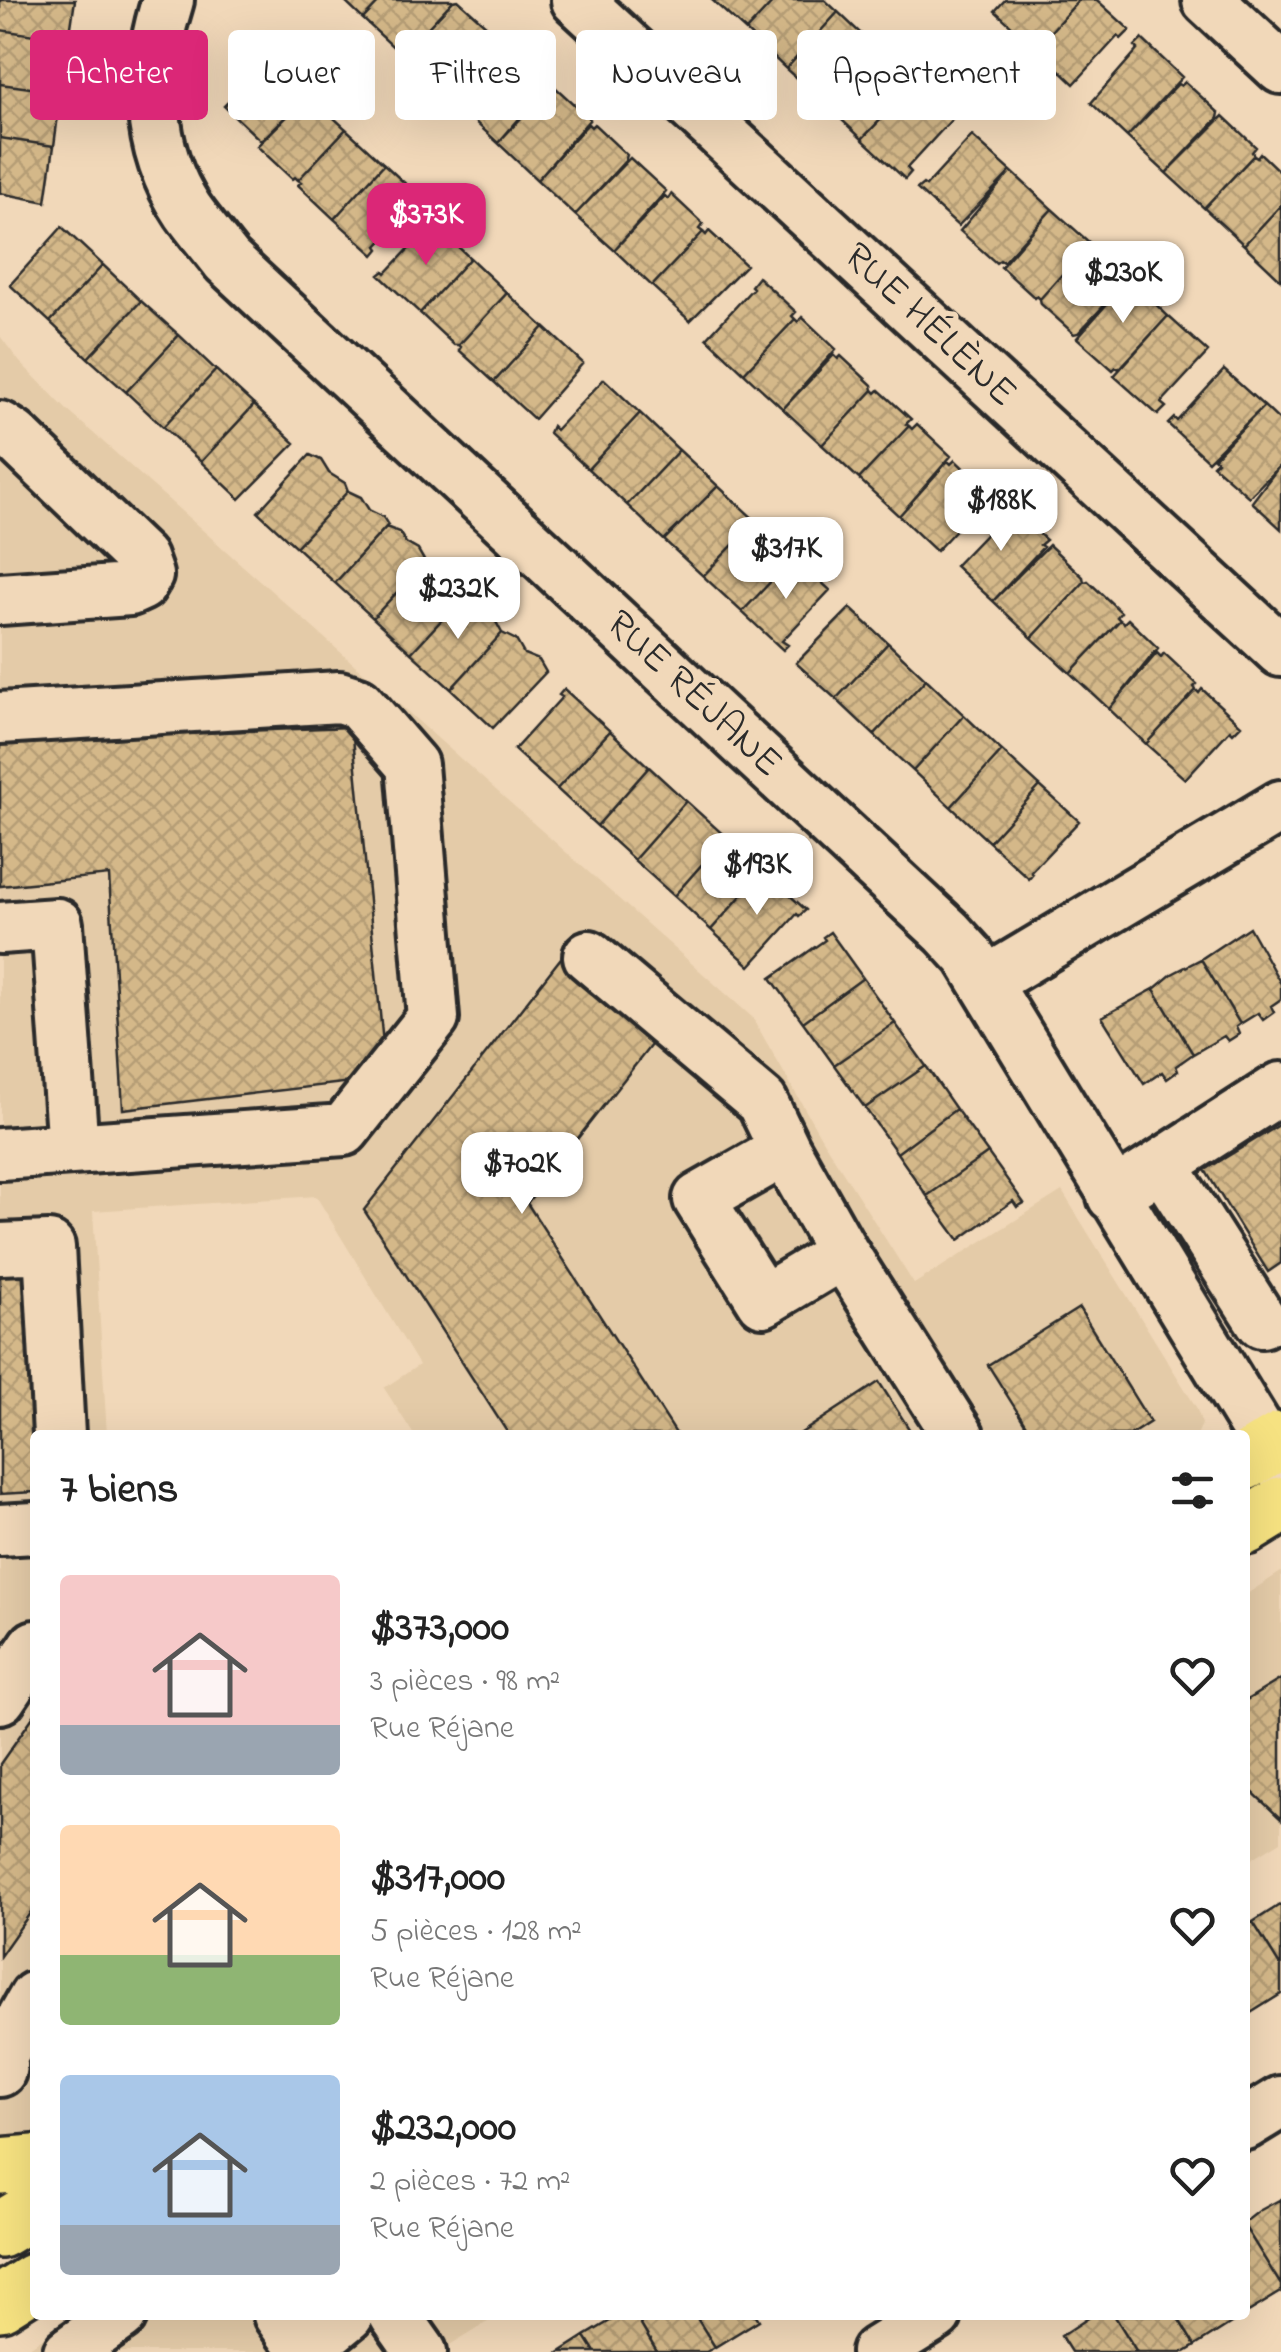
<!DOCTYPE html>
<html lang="fr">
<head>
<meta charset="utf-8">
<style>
  body { margin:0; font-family:"Indie Flower",sans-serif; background:#f6f6f6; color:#222; height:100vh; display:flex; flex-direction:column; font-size:38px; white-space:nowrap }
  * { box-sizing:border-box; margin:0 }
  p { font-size:32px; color:#767676 }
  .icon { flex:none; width:55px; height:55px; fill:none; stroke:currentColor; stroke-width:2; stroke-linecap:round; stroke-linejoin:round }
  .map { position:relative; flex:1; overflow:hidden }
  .sheet { position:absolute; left:30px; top:1430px; width:1220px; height:890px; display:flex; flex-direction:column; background:#fff; border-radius:10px; box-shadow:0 10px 40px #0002 }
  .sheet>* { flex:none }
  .banner { position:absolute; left:30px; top:30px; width:1222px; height:90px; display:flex; gap:20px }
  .price { position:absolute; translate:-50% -85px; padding:0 22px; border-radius:20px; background:#fff; color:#222; font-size:32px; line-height:65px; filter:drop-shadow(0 2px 5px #0008) }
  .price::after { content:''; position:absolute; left:50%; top:60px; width:30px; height:22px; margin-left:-15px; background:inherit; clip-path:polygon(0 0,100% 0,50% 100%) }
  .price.current { background:#db2777; color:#fff }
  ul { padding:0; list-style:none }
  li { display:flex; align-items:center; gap:30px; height:250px; padding:0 30px }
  li span { display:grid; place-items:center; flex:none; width:280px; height:200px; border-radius:10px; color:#555 }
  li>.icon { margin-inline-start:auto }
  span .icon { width:120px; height:120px; fill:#fffc; stroke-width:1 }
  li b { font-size:42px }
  h2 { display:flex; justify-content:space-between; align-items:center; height:120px; padding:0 30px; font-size:42px }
  .pill { padding:0 35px; border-radius:10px; background:#fff; box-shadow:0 10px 40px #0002; font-size:35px; line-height:90px }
  .pill.current { background:#db2777; color:#fff }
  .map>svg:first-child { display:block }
  .built { fill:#e4cba8 }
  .building { fill:url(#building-cross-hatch); stroke:#2b2b2b; stroke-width:2.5 }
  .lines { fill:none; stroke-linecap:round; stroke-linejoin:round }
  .minor-casing { stroke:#2b2b2b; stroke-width:58 }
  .major-casing { stroke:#2b2b2b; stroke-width:62 }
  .minor { stroke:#f1d8b9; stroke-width:50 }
  .major { stroke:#f6e281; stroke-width:55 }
  .labels { text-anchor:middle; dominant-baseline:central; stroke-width:10; stroke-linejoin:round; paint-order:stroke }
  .street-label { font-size:40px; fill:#2b2b2b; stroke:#f1d8b9 }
</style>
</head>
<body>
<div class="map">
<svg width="1281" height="2352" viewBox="0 0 1281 2352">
  <defs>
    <pattern id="building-cross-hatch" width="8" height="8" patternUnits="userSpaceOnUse" patternTransform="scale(2.5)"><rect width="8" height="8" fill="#d4b889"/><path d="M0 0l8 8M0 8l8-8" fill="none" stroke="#b69e76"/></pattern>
  </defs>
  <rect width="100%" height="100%" fill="#f1d8b9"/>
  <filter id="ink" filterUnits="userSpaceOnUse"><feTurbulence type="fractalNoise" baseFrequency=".01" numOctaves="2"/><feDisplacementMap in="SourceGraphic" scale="20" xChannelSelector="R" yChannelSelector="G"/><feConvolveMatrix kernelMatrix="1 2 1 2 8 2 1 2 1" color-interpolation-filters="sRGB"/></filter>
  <g filter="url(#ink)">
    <path class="built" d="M 0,336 L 19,361 L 66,409 L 752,1017 L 822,1139 L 914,1284 L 1062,1191 L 1196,1407 L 1202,1424 L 1197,1435 L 414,1435 L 384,1388 L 419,1365 L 316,1196 L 93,1211 L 107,1435 L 35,1435 L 35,2136 L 21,2138 L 0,2138 Z
      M 1281,1572 L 1281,1841 L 1245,1863 L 1245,1595 Z
      M 76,2315 L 499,2315 L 438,2352 L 22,2352 Z"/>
    <path class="building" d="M 0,0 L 75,0 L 69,40 L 0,30 Z
      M 343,0 L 381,0 L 363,19 Z
      M 381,0 L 452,0 L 453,1 L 402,55 L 363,19 Z
      M 458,0 L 498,36 L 491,43 L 488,40 L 441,91 L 402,55 L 453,1 Z
      M 712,0 L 775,0 L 746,31 Z
      M 775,0 L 825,0 L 838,12 L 786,69 L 746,31 Z
      M 1005,0 L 1079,0 L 1036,48 L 995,11 Z
      M 1079,0 L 1097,0 L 1130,30 L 1121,39 L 1118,36 L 1074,84 L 1036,48 Z
      M 838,12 L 876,48 L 825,104 L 786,69 Z
      M 0,30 L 69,40 L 61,92 L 0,84 Z
      M 1142,39 L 1182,77 L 1127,137 L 1091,103 L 1138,49 L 1135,46 Z
      M 512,48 L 550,83 L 498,143 L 460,108 L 507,58 L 504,56 Z
      M 876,48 L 915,84 L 862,139 L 825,104 Z
      M 277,53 L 315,88 L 261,141 L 224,106 L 229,101 L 232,102 Z
      M 1185,82 L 1219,113 L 1218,118 L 1166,173 L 1127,137 L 1178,84 L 1181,86 Z
      M 0,84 L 61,92 L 54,146 L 0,138 Z
      M 915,84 L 952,119 L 907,168 L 911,172 L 905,179 L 862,139 Z
      M 555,87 L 590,119 L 537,180 L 498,143 L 549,88 L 552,91 Z
      M 309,95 L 346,129 L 298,180 L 295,177 L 292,179 L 257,146 Z
      M 1223,116 L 1256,147 L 1252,152 L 1254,155 L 1204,208 L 1166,173 Z
      M 588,124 L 591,127 L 594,124 L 627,155 L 625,161 L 575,215 L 537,180 Z
      M 346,129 L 384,164 L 334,219 L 298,185 L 301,182 L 298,180 Z
      M 972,136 L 1011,171 L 958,226 L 917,189 L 923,184 L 926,186 Z
      M 0,138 L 54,146 L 46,202 L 0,193 Z
      M 1260,153 L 1281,173 L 1281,205 L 1244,245 L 1204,208 L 1254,155 L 1257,157 Z
      M 630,158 L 666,191 L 614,250 L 575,215 Z
      M 384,164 L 422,199 L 377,246 L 379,249 L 374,255 L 334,219 Z
      M 1011,171 L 1052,209 L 1003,262 L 1000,260 L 996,263 L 960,231 Z
      M 671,194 L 703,224 L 699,229 L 703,232 L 652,286 L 614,250 L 665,196 L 668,199 Z
      M 1281,205 L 1281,280 L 1244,245 Z
      M 1052,209 L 1090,243 L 1040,299 L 1037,296 L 1035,298 L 1001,267 Z
      M 433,223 L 470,258 L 420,313 L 379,275 L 384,271 L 386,273 Z
      M 62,227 L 103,265 L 50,322 L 10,285 Z
      M 709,231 L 746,265 L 690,321 L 652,286 L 703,232 L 706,235 Z
      M 1090,243 L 1129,279 L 1078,333 L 1074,334 L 1041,304 L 1040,299 Z
      M 470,258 L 507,293 L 459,345 L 454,345 L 420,313 Z
      M 103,265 L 141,301 L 88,358 L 50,322 Z
      M 758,277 L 796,312 L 792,316 L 795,319 L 744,373 L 707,338 L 753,288 L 751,286 Z
      M 1129,279 L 1168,316 L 1119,369 L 1116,367 L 1113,370 L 1077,338 Z
      M 507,293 L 544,327 L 494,382 L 459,350 L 461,347 L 459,345 Z
      M 141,301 L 179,335 L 126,392 L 88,358 Z
      M 1168,316 L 1208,352 L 1161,403 L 1166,407 L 1158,415 L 1114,376 Z
      M 802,317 L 836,349 L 783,409 L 744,373 L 795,319 L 798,322 Z
      M 544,327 L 583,363 L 534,419 L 494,382 Z
      M 179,335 L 216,370 L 163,427 L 126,392 Z
      M 834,355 L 838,359 L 841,356 L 872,385 L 873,390 L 822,445 L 783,409 Z
      M 216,370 L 254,405 L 201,462 L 163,427 Z
      M 1224,370 L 1264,406 L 1208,461 L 1168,424 L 1174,418 L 1177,421 Z
      M 604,379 L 640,413 L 588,469 L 549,433 L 552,426 L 556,430 Z
      M 873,390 L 876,393 L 879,390 L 911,419 L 906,424 L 909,426 L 859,479 L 822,445 Z
      M 254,405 L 295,443 L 240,499 L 201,462 Z
      M 1264,406 L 1281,422 L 1281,464 L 1249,497 L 1213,465 L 1217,461 L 1214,458 Z
      M 640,413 L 679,450 L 627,505 L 588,469 Z
      M 917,424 L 951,456 L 899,516 L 859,479 L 909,426 L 912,429 Z
      M 679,450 L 718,486 L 664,540 L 627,505 Z
      M 310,455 L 321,460 L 329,473 L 345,483 L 348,491 L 296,547 L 258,512 Z
      M 955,460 L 993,496 L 986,504 L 983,501 L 936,551 L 899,516 L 948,461 L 951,464 Z
      M 1281,464 L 1281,529 L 1252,502 Z
      M 718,486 L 756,521 L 703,576 L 664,540 Z
      M 348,491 L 361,497 L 369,510 L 383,517 L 388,525 L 335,583 L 296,547 Z
      M 1006,504 L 1046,540 L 1040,545 L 1043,547 L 993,601 L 955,566 L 1003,516 L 998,512 Z
      M 756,521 L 794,557 L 742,612 L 703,576 Z
      M 386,527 L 399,532 L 406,543 L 418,550 L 425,562 L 373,618 L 335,583 Z
      M 1049,545 L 1083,577 L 1084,582 L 1032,638 L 993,601 Z
      M 794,557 L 830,590 L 782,641 L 788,645 L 783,650 L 742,612 Z
      M 425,562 L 437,566 L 445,579 L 457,585 L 462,598 L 411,653 L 373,618 Z
      M 1088,581 L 1121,612 L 1117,617 L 1120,620 L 1070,673 L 1032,638 L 1084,582 Z
      M 462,598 L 477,604 L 485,615 L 495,620 L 502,633 L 451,689 L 411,653 Z
      M 850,608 L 888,643 L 836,699 L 796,663 Z
      M 1128,619 L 1158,648 L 1109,709 L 1070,673 L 1120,620 L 1124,623 Z
      M 502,633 L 516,640 L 524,654 L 539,660 L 546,672 L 493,728 L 451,689 Z
      M 888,643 L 926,679 L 874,735 L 836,699 Z
      M 1157,653 L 1161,657 L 1164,653 L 1197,684 L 1194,687 L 1196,690 L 1146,744 L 1109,709 Z
      M 926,679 L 964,715 L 913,771 L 874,735 Z
      M 564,689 L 610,731 L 557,789 L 514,750 L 562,697 L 559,695 Z
      M 1202,689 L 1241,725 L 1233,733 L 1230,730 L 1185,779 L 1146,744 L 1196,690 L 1199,693 Z
      M 964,715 L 1002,751 L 951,807 L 913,771 Z
      M 352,727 L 383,1044 L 351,1082 L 123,1109 L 109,875 L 0,886 L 0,740 Z
      M 610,731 L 649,767 L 597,826 L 557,789 Z
      M 1002,751 L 1040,786 L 989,842 L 951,807 Z
      M 649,767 L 686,801 L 634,860 L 597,826 Z
      M 1040,786 L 1079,821 L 1031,872 L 1033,874 L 1029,879 L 989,842 Z
      M 686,801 L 726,837 L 674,896 L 634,860 Z
      M 726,837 L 763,871 L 711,930 L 674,896 Z
      M 763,871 L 806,910 L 799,916 L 797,914 L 750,966 L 711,930 Z
      M 1249,927 L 1281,984 L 1281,999 L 1271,1006 L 1274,1012 L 1263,1020 L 1258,1013 L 1240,1024 L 1201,959 Z
      M 830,932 L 863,978 L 803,1022 L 771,978 L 825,940 L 823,937 Z
      M 564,954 L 662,1031 L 527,1203 L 677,1435 L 509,1435 L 364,1210 Z
      M 1201,959 L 1240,1024 L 1236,1027 L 1239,1034 L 1228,1041 L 1224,1036 L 1193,1054 L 1154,989 L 1172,974 Z
      M 863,978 L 895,1023 L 834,1065 L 803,1022 Z
      M 1154,989 L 1193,1054 L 1176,1066 L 1178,1071 L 1167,1079 L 1162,1072 L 1144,1084 L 1102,1017 Z
      M 895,1023 L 926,1066 L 865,1108 L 834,1065 Z
      M 926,1066 L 956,1109 L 897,1153 L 865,1108 Z
      M 956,1109 L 988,1153 L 927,1196 L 897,1153 Z
      M 1281,1124 L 1281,1263 L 1268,1272 L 1205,1170 Z
      M 988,1153 L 1024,1203 L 1017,1207 L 1013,1201 L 959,1240 L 927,1196 Z
      M 33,1269 L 35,1492 L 0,1494 L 0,1270 Z
      M 1079,1308 L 1150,1422 L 1130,1435 L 1032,1435 L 988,1365 Z
      M 879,1382 L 913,1435 L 798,1435 Z
      M 1281,1679 L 1281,1819 L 1245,1785 L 1245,1701 Z
      M 35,1714 L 35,1906 L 0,1956 L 0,1764 Z
      M 1281,1904 L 1281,1967 L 1253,1922 Z
      M 1253,1922 L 1281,1967 L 1281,1994 L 1249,2014 L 1245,2007 L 1245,1927 Z
      M 1281,2199 L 1281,2285 L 1245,2227 L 1245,2222 L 1259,2211 Z
      M 1245,2227 L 1281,2285 L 1281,2292 L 1245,2314 Z
      M 620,2315 L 635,2315 L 657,2352 L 595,2352 L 585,2336 Z
      M 635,2315 L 695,2315 L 715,2347 L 706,2352 L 657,2352 Z
      M 695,2315 L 756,2315 L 759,2320 L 715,2347 Z
      M 1093,2315 L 1114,2315 L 1137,2352 L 1071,2352 L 1061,2336 Z
      M 1114,2315 L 1176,2315 L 1195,2346 L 1185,2352 L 1137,2352 Z
      M 1176,2315 L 1238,2315 L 1239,2318 L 1195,2346 Z
      M 585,2336 L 595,2352 L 560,2352 Z"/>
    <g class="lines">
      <defs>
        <path id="minor" d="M 168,0 C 145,70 146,148 188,211 C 200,228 214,244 227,261 L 947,932 L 969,956 L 1281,1468
          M 577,0 L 1281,651
          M 1208,0 L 1281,68
          M 0,427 L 14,436 L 141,558 L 147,575 L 141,585 L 130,590 L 0,599
          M 0,718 L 339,697 L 358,703 L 412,765 L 433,1018 L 344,1130 L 0,1154
          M 0,928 L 57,924 L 73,1149
          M 589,956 L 762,1102 L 785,1150
          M 986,982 L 1281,806
          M 1162,1165 L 1262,1322
          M 1113,1196 L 1281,1088
          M 0,1249 L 49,1247 L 59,1435
          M 843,1253 L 763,1301 L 699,1199 L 785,1150 L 843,1253 L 958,1435
          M 0,1530 L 35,1528
          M 0,1698 L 35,1646
          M 0,2071 L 3,2053 L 35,1997
          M 1245,2124 L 1281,2102
          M 279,2315 L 305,2352
          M 395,2315 L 421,2352
          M 304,2351 L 348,2315
          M 69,2352 L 121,2315
          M 877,2352 L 936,2315"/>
        <path id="major" d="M 1245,1462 L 1281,1440
          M 1245,1527 L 1281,1505
          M 0,2166 L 35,2163
          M 0,2230 L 35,2209
          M 0,2303 L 35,2281"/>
      </defs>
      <use href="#minor" class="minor-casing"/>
      <use href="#major" class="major-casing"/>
      <use href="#minor" class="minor"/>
      <use href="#major" class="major"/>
    </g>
  </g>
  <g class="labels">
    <g class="street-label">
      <text transform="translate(929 326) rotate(43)">RUE HÉLÈNE</text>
      <text transform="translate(693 695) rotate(43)">RUE RÉJANE</text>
    </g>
  </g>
</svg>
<b class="price current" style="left:426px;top:268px">$373K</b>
<b class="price" style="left:1123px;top:326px">$230K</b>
<b class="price" style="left:1001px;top:554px">$188K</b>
<b class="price" style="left:786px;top:602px">$317K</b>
<b class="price" style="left:458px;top:642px">$232K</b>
<b class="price" style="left:757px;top:918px">$193K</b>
<b class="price" style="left:522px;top:1217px">$702K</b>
<div class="banner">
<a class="pill current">Acheter</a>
<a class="pill">Louer</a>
<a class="pill">Filtres</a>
<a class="pill">Nouveau</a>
<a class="pill">Appartement</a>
</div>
<section class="sheet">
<h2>7 biens<svg class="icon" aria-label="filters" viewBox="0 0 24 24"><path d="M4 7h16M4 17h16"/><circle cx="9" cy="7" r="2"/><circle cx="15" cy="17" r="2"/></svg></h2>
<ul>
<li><span style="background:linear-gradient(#f6c9c9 75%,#9aa5b1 0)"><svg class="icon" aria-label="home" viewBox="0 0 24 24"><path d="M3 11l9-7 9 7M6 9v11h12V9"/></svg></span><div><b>$373,000</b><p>3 pièces · 98 m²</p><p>Rue Réjane</p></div><svg class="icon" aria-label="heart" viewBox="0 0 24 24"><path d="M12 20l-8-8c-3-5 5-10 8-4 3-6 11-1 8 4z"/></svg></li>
<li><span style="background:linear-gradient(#ffd9b3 65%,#8fb573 0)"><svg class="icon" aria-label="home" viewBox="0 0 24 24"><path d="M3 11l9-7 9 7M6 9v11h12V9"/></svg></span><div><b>$317,000</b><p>5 pièces · 128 m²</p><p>Rue Réjane</p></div><svg class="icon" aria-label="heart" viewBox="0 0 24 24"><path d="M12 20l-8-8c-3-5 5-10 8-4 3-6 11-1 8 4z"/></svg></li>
<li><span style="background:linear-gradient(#a9c7e8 75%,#9aa5b1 0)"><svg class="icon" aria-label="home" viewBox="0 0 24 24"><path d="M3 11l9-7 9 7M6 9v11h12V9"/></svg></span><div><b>$232,000</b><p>2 pièces · 72 m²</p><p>Rue Réjane</p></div><svg class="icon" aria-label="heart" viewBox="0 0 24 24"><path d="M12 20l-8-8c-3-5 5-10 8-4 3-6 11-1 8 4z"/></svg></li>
</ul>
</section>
</div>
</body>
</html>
